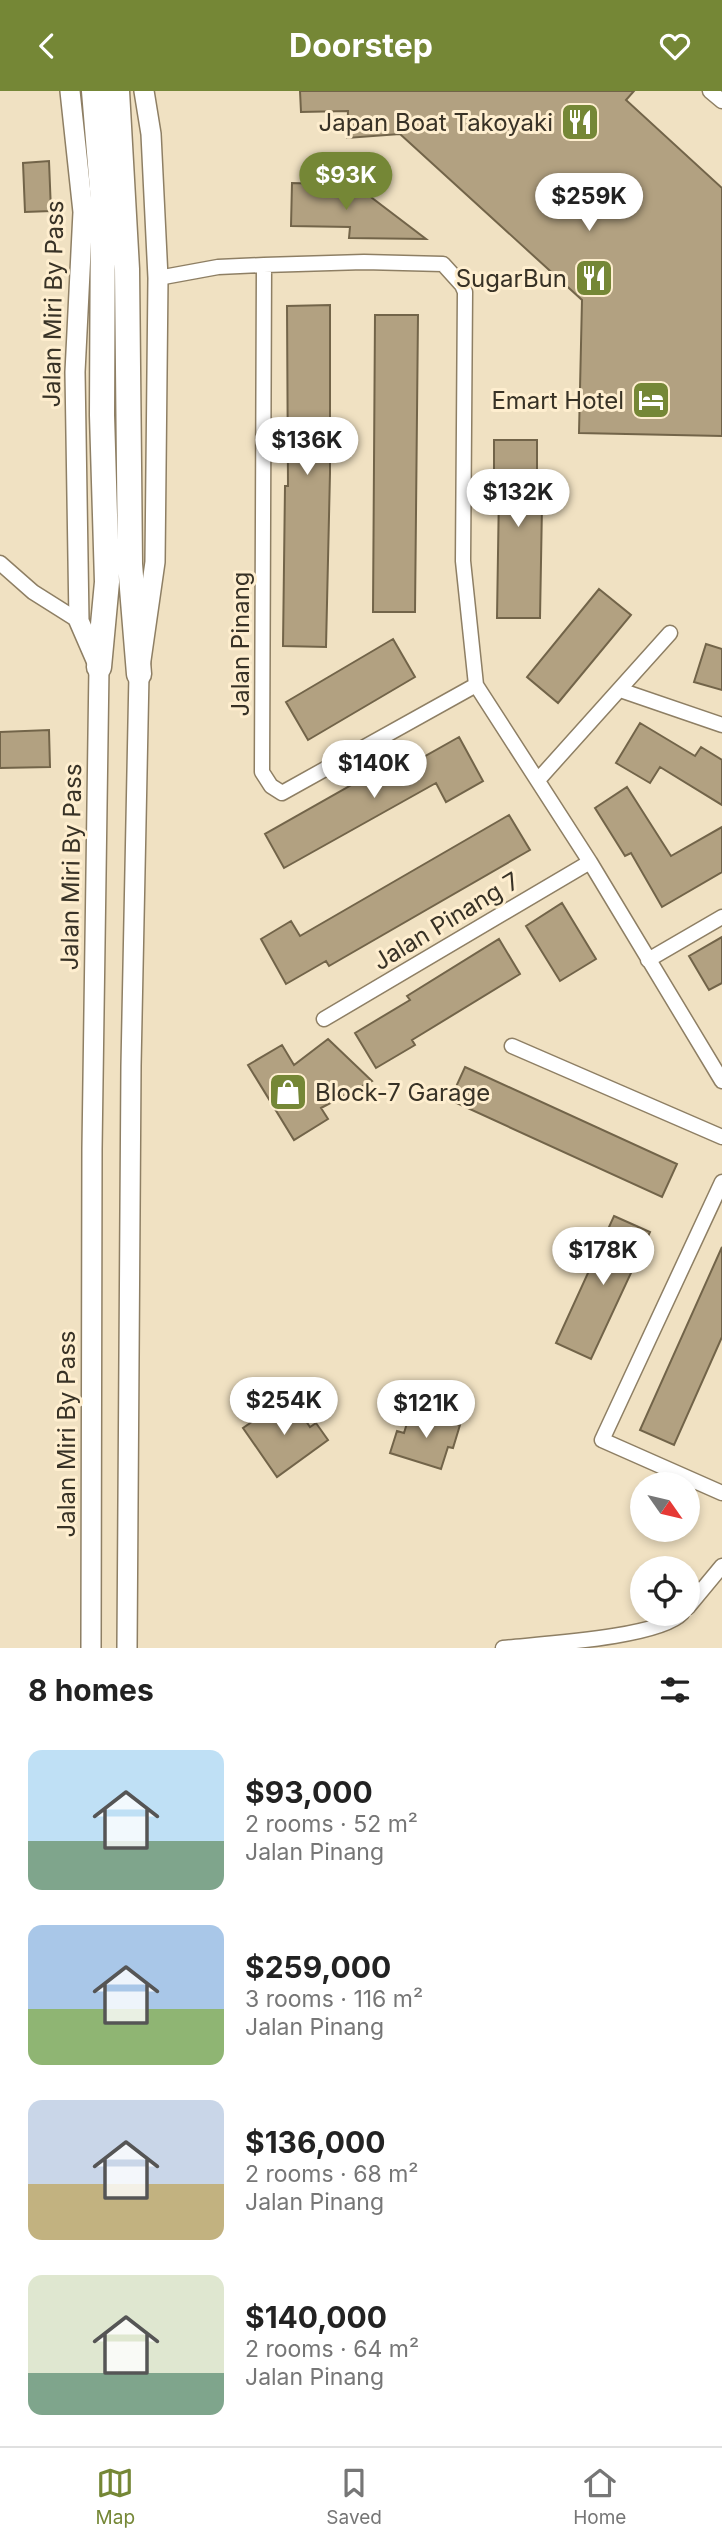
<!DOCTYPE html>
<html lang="en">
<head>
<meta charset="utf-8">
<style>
  body { margin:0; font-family:Inter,sans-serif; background:#f6f6f6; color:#222; height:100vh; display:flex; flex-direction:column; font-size:26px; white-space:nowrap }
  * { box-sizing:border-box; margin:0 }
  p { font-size:23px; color:#767676 }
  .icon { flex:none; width:38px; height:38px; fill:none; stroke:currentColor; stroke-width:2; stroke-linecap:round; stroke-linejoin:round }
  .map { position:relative; height:1557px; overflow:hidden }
  .drawer { display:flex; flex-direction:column; background:#fff; flex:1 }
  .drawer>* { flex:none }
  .needle { width:46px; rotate:124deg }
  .controls { position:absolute; left:630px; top:1381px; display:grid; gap:14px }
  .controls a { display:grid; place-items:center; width:70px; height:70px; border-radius:50%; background:#fff; box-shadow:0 4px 10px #0003; font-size:35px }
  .price { position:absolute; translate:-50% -60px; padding:0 16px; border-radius:24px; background:#fff; color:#222; font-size:23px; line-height:46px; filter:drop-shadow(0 2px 4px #0008) }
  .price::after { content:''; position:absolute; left:50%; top:42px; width:21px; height:16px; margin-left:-10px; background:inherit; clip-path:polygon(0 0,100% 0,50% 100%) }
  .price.on { background:#758736; color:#fff }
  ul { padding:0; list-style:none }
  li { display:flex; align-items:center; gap:21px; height:175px; padding:0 28px }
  li span { display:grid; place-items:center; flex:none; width:196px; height:140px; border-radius:14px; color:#555 }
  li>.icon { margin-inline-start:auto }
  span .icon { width:84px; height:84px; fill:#fffc; stroke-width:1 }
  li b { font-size:30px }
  h2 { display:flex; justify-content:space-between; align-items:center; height:84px; padding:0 28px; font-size:30px }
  header { display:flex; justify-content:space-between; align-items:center; height:91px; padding:0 28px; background:#758736; color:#fff; font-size:32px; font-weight:700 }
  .menu { display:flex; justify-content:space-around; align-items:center; height:98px; border-top:2px solid #e0e0e0; background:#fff; font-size:19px; color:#767676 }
  .menu a { display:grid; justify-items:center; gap:4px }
  .menu .on { color:#758736 }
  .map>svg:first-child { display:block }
  .building { fill:#b2a181; stroke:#726449; stroke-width:2 }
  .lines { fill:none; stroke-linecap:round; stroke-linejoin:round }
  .street-casing { stroke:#8e7f64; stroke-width:17 }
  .secondary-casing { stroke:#8e7f64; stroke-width:22 }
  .highway-casing { stroke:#8e7f64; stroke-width:27 }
  .street { stroke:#fff; stroke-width:14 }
  .secondary { stroke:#fff; stroke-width:19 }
  .highway { stroke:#fff; stroke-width:24 }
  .labels { text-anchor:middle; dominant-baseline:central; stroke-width:6; stroke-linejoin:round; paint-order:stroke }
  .poi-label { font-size:24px; fill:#383226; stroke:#feeecf; text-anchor:end }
  .street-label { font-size:24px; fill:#383226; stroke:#feeecf }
</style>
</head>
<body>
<header><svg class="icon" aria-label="back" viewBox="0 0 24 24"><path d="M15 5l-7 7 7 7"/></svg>Doorstep<svg class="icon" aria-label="heart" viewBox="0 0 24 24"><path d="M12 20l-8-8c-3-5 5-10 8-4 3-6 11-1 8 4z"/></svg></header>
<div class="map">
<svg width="722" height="1557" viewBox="0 0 722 1557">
  <rect width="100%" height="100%" fill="#f0e1c2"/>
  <path class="building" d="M 300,0 L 634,0 L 626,9 L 722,97 L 722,345 L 579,342 L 582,209 L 400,43 L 347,47 L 348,20 L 301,21 Z
    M 49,70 L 51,120 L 25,121 L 23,72 Z
    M 292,92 L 355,94 L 426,148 L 349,147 L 350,136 L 291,135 Z
    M 330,214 L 330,382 L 326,556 L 283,555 L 285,395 L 288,395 L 287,215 Z
    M 375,224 L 418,224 L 415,521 L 373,521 Z
    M 494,349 L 537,349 L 537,415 L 542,415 L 540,527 L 497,527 L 499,399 L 494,399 Z
    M 599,498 L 631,524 L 558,612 L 527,586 Z
    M 393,548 L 415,586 L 308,649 L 286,611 Z
    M 706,553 L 722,558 L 722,599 L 694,591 Z
    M 640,632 L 695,665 L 701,656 L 722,669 L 722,714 L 660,676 L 650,692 L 616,672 Z
    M 49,639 L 50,676 L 0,677 L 0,641 Z
    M 459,646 L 483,690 L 446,711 L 436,692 L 284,777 L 265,743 L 399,667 L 404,677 Z
    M 627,696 L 671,765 L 722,736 L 722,781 L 662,816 L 631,762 L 625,765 L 595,717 Z
    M 509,724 L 530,759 L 329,875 L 326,870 L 286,893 L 261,848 L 291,830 L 300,845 Z
    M 562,812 L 596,868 L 560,890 L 526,835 Z
    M 722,846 L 722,892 L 709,899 L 689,865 Z
    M 499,848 L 520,883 L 412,949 L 415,954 L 376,977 L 355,942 L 410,909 L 407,905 Z
    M 328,948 L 372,990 L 321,1017 L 328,1028 L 294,1049 L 248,974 L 282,954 L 294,974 Z
    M 465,976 L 677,1073 L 662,1106 L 450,1009 Z
    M 614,1125 L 650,1141 L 591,1268 L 556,1252 Z
    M 722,1156 L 722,1246 L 674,1354 L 640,1339 Z
    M 285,1308 L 296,1324 L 300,1321 L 310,1336 L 316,1332 L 328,1349 L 277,1386 L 243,1337 Z
    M 411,1319 L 460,1334 L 453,1357 L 448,1356 L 441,1378 L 390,1362 L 397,1340 L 404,1342 Z"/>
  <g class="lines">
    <defs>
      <path id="street" d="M 710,0 L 722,10
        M 264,174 L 262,681 L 271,695 L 282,702 L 476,594
        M 158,187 L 218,176 L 264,174 L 364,171 L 443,173 L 462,194 L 465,201 L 463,470 L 476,594 L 590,771 L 722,990
        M 0,472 L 33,501 L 79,530
        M 620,599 L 722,634
        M 538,689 L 670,542
        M 648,869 L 722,826
        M 324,928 L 590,771
        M 512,955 L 722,1046
        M 722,1091 L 602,1349 L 722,1402
        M 688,1516 L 722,1475
        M 503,1557 C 540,1553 659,1547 682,1522"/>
      <path id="secondary" d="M 70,0 L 83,121 L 75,281 L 79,530 L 99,576 L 92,1058 L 91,1557
        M 127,1557 L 131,975 L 139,583 L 155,471 L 158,187 L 151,43 L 144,0"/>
      <path id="highway" d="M 94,0 L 103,110 L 102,324 L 107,491 L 99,576
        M 117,0 L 127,178 L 130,473 L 139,583"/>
    </defs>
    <use href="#street" class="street-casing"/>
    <use href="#secondary" class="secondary-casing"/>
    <use href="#highway" class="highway-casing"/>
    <use href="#street" class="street"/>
    <use href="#secondary" class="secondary"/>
    <use href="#highway" class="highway"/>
  </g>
  <defs>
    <symbol id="restaurant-square" viewBox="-11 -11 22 22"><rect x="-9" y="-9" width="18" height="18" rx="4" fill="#758736" stroke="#feeecf"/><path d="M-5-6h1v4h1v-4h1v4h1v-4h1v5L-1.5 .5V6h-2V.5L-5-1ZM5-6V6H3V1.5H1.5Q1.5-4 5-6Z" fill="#fff"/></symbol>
    <symbol id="hotel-square" viewBox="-11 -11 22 22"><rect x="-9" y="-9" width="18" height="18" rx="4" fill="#758736" stroke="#feeecf"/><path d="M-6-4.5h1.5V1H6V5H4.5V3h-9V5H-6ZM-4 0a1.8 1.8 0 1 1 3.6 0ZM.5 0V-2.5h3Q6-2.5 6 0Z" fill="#fff"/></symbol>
    <symbol id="shop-square" viewBox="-11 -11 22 22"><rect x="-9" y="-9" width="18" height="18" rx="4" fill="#758736" stroke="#feeecf"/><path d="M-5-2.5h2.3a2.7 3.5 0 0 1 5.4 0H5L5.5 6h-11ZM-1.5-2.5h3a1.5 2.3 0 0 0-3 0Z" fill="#fff"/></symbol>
  </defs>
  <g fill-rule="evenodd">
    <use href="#restaurant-square" x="558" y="9" width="44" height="44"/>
    <use href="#restaurant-square" x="572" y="165" width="44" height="44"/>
    <use href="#hotel-square" x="629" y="287" width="44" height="44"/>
    <use href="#shop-square" x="266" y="979" width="44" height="44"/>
  </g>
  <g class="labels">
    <g class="poi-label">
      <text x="553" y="31">Japan Boat Takoyaki</text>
      <text x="567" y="187">SugarBun</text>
      <text x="624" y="309">Emart Hotel</text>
      <text x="315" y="1001" text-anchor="start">Block-7 Garage</text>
    </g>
    <g class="street-label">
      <text transform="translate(53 213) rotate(-89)">Jalan Miri By Pass</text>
      <text transform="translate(240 553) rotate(-90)">Jalan Pinang</text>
      <text transform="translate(71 776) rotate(-89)">Jalan Miri By Pass</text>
      <text transform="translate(446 830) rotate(-31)">Jalan Pinang 7</text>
      <text transform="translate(66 1343) rotate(-90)">Jalan Miri By Pass</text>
    </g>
  </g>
</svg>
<div class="controls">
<a><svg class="needle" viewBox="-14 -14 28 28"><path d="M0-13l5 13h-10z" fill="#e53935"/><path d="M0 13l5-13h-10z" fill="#767676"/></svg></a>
<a><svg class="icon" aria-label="locate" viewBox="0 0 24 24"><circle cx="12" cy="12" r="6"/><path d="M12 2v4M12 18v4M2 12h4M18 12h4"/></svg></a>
</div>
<b class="price on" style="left:346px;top:121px">$93K</b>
<b class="price" style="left:589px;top:142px">$259K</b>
<b class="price" style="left:307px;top:386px">$136K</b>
<b class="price" style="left:518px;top:438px">$132K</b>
<b class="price" style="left:374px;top:709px">$140K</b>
<b class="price" style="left:603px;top:1196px">$178K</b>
<b class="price" style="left:284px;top:1346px">$254K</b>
<b class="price" style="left:426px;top:1349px">$121K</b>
</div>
<section class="drawer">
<h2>8 homes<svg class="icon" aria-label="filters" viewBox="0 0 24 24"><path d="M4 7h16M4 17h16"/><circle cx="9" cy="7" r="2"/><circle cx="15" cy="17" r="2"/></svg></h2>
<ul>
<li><span style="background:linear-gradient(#bfe0f5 65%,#7fa58c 0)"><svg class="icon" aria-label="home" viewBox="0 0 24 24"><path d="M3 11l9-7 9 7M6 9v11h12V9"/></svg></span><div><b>$93,000</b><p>2 rooms · 52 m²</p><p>Jalan Pinang</p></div></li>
<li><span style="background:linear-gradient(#a9c7e8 60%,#8fb573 0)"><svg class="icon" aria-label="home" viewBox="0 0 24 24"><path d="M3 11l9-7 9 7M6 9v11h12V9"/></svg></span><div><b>$259,000</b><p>3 rooms · 116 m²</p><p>Jalan Pinang</p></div></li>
<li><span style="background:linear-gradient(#c9d6e8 60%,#c2b280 0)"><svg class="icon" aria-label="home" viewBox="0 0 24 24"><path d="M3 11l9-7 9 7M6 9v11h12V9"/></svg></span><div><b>$136,000</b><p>2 rooms · 68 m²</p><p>Jalan Pinang</p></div></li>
<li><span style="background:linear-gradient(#dfe7d0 70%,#7fa58c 0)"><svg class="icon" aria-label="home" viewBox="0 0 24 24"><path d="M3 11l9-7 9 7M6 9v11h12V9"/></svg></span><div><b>$140,000</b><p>2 rooms · 64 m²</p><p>Jalan Pinang</p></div></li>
</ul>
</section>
<nav class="menu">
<a class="on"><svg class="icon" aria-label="map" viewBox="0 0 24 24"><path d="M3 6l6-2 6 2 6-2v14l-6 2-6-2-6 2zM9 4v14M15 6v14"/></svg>Map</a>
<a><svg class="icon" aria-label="saved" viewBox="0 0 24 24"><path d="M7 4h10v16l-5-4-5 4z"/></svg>Saved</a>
<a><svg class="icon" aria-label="home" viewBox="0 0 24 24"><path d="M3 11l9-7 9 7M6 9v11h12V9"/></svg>Home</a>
</nav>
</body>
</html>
